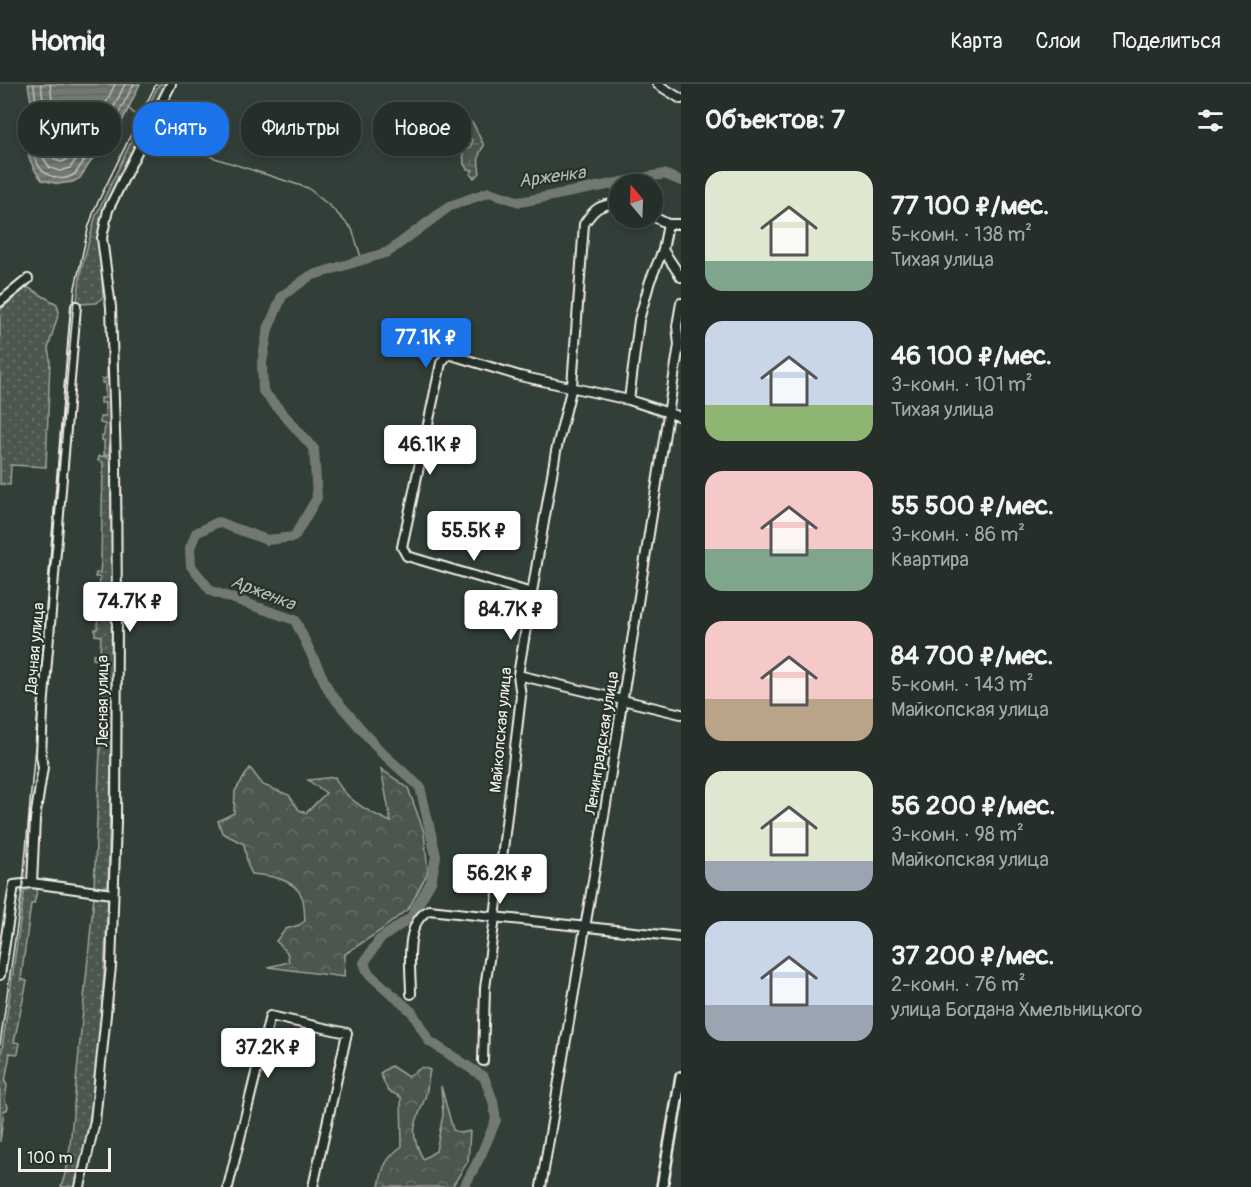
<!DOCTYPE html>
<html lang="ru">
<head>
<meta charset="utf-8">
<style>
  body { margin:0; font-family:Pangolin,sans-serif; background:#323a36; color:#f1f3f6; height:100vh; display:flex; flex-direction:column; font-size:22px; white-space:nowrap }
  * { box-sizing:border-box; margin:0 }
  p { font-size:20px; color:#a4a8a8 }
  .icon { flex:none; width:33px; height:33px; fill:none; stroke:currentColor; stroke-width:2; stroke-linecap:round; stroke-linejoin:round }
  .map { position:relative; flex:1; overflow:hidden }
  .drawer { display:flex; flex-direction:column; background:#262e2a; width:570px }
  .drawer>* { flex:none }
  .banner { position:absolute; left:18px; top:18px; width:570px; height:54px; display:flex; gap:12px }
  .needle { width:39px; rotate:341deg }
  .controls { position:absolute; left:609px; top:90px; display:grid; gap:12px }
  .controls a { display:grid; place-items:center; width:54px; height:54px; border-radius:50%; background:#262e2a; box-shadow:0 3px 9px #0003,0 0 0 2px #424a47; font-size:30px }
  .scale { position:absolute; left:18px; bottom:15px; width:93px; box-sizing:border-box; padding-left:6px; border:3px solid #f4f1e8; border-top:0; font-size:16px; line-height:21px; white-space:nowrap; color:#f4f1e8; -webkit-text-stroke:4px #26332d; paint-order:stroke }
  .price { position:absolute; translate:-50% -51px; padding:0 14px; border-radius:6px; background:#fff; color:#222; font-size:20px; line-height:39px; filter:drop-shadow(0 2px 3px #0008) }
  .price::after { content:''; position:absolute; left:50%; top:36px; width:18px; height:14px; margin-left:-9px; background:inherit; clip-path:polygon(0 0,100% 0,50% 100%) }
  .price.current { background:#1a73e8; color:#fff }
  ul { padding:0; list-style:none }
  li { display:flex; align-items:center; gap:18px; height:150px; padding:0 24px }
  li span { display:grid; place-items:center; flex:none; width:168px; height:120px; border-radius:18px; color:#555 }
  li>.icon { margin-inline-start:auto }
  span .icon { width:72px; height:72px; fill:#fffc; stroke-width:1 }
  li b { font-size:26px }
  h2 { display:flex; justify-content:space-between; align-items:center; height:72px; padding:0 24px; font-size:26px }
  .tag { padding:0 21px; border-radius:24px; background:#262e2a; box-shadow:0 3px 9px #0003,0 0 0 2px #424a47; font-size:21px; line-height:54px }
  .tag.current { background:#1a73e8; color:#fff }
  header { display:flex; align-items:center; gap:36px; box-sizing:border-box; height:84px; padding:0 30px; background:#262e2a; border-bottom:2px solid #424a47 }
  header strong { font-size:28px }
  nav { display:flex; gap:33px; margin-inline-start:auto; font-size:21px }
  main { display:flex; flex:1; min-height:0 }
  .map>svg:first-child { display:block }
  .grass { fill:url(#grass-dots); stroke:#a0a49c; stroke-width:1.5 }
  .forest { fill:url(#forest-crowns); stroke:#a0a49c; stroke-width:1.5 }
  .wetland { fill:url(#wetland-marsh); stroke:#a0a49c; stroke-width:1.5 }
  .water { fill:url(#water-rules); stroke:#a6a9a1; stroke-width:1.5 }
  .lines { fill:none; stroke-linecap:round; stroke-linejoin:round }
  .shore { stroke:#c0c1b9; stroke-width:1.5 }
  .stream { stroke:#a6a9a1; stroke-width:1.5 }
  .river { stroke:#727972; stroke-width:10 }
  .minor-casing { stroke:#f4f1e8; stroke-width:12 }
  .major-casing { stroke:#f4f1e8; stroke-width:14 }
  .minor { stroke:#26332d; stroke-width:8 }
  .major { stroke:#26332d; stroke-width:9 }
  .rail { stroke:#f4f1e8; stroke-width:1.5 }
  .labels { text-anchor:middle; dominant-baseline:central; stroke-width:4.5; stroke-linejoin:round; paint-order:stroke }
  .street-label { font-size:16px; fill:#f4f1e8; stroke:#26332d }
  .water-label { font-size:18px; font-style:italic; fill:#babbb3; stroke:#26332d }
</style>
</head>
<body>
<header>
<strong>Homiq</strong>
<nav><a>Карта</a><a>Слои</a><a>Поделиться</a></nav>
</header>
<main>
<div class="map">
<svg width="681" height="1103" viewBox="0 0 681 1103">
  <defs>
    <pattern id="grass-dots" width="8" height="8" patternUnits="userSpaceOnUse" patternTransform="scale(1.5)"><rect width="8" height="8" fill="#4c564f"/><path d="M2 2h.1M6 6h.1" fill="none" stroke="#666f68" stroke-width="1.8" stroke-linecap="round"/></pattern>
    <pattern id="forest-crowns" width="20" height="18" patternUnits="userSpaceOnUse" patternTransform="scale(1.5)"><rect width="20" height="18" fill="#4c564f"/><path d="M2 6a3 3 0 1 1 6 0M12 15a3 3 0 1 1 6 0" fill="none" stroke="#666f68"/></pattern>
    <pattern id="wetland-marsh" width="20" height="14" patternUnits="userSpaceOnUse" patternTransform="scale(1.5)"><rect width="20" height="14" fill="#4c564f"/><path d="M1 5h8M5 5V1M11 12h8M15 12V8" fill="none" stroke="#666f68"/></pattern>
    <pattern id="water-rules" width="6" height="5" patternUnits="userSpaceOnUse" patternTransform="scale(1.5)"><rect width="6" height="5" fill="#727972"/><path d="M0 2.5h6" fill="none" stroke="#60635e"/></pattern>
  </defs>
  <rect width="100%" height="100%" fill="#323e38"/>
  <filter id="ink" filterUnits="userSpaceOnUse"><feTurbulence type="fractalNoise" baseFrequency=".0167" numOctaves="2"/><feDisplacementMap in="SourceGraphic" scale="12" xChannelSelector="R" yChannelSelector="G"/><feConvolveMatrix kernelMatrix="1 2 1 2 8 2 1 2 1" color-interpolation-filters="sRGB"/></filter>
  <g filter="url(#ink)">
    <path class="grass" d="M 159,0 L 167,0 L 117,99 L 102,137 L 100,161 L 103,213 L 96,219 L 80,220 L 77,217 L 81,186 L 96,131 Z
      M 27,203 L 57,220 L 59,228 L 48,264 L 50,276 L 46,383 L 11,381 L 10,401 L 0,400 L 0,226 Z
      M 107,276 L 110,277 L 110,288 L 109,371 L 104,371 L 104,357 L 102,356 L 102,352 L 104,351 L 105,340 L 100,339 L 100,333 L 105,333 L 105,319 L 101,319 L 101,314 L 105,314 L 105,299 L 102,299 L 102,295 L 107,294 Z
      M 99,372 L 108,373 L 111,376 L 113,601 L 108,802 L 94,805 L 103,597 L 100,596 L 100,576 L 93,575 L 93,570 L 100,570 L 101,552 L 95,551 L 95,545 L 97,545 L 100,493 L 95,493 L 96,489 L 100,489 L 101,476 L 103,381 L 103,378 L 98,377 Z
      M 25,802 L 106,811 L 108,816 C 103,912 99,1010 76,1103 L 61,1103 L 68,1080 L 71,1051 L 94,811 L 38,803 L 34,820 L 31,820 L 21,895 L 27,897 L 14,958 L 20,959 L 18,970 L 10,969 L 5,998 L 7,1001 L 5,1017 L 8,1022 L 7,1026 L 4,1026 L 0,1058 L 0,979 Z"/>
    <path class="forest" d="M 250,684 L 263,701 L 289,711 L 299,726 L 306,729 L 326,709 L 308,696 L 335,693 C 343,715 370,729 391,738 L 381,685 L 408,704 L 424,748 L 428,788 L 409,824 L 380,847 L 345,870 L 344,893 L 268,883 L 289,878 L 287,868 L 276,857 L 286,845 L 299,841 L 305,837 C 304,829 305,820 302,813 C 294,794 270,792 252,790 L 248,782 L 244,760 L 222,749 L 218,737 L 234,729 L 235,707 Z
      M 391,982 L 408,993 L 422,983 L 430,986 C 428,994 428,1003 426,1010 C 418,1040 406,1042 423,1075 L 436,1067 L 443,1031 L 441,1002 L 453,1046 L 461,1049 L 470,1047 L 468,1077 L 452,1103 L 379,1103 C 382,1083 386,1074 402,1062 L 401,1013 L 388,1007 L 380,989 Z"/>
    <path class="wetland" d="M 463,30 L 474,41 L 484,62 C 477,70 478,79 480,89 L 474,94 L 470,90 L 473,86 L 467,85 L 464,80 L 463,67 L 470,64 L 472,58 L 460,35 Z"/>
    <path class="water" d="M 28,0 L 140,0 L 117,48 L 110,58 L 103,59 L 80,94 L 73,98 L 58,100 L 42,96 L 36,88 L 29,74 L 28,65 L 34,48 L 31,37 L 31,18 Z"/>
    <g class="lines">
      <path class="shore" d="M 34,0 C 35,15 38,31 40,46 C 40,54 34,60 35,69 C 36,89 58,101 75,90 L 99,55 L 107,51 L 134,0
        M 41,0 L 47,47 L 42,66 L 44,75 L 50,84 L 60,87 L 70,84 L 93,50 L 105,41 L 125,0
        M 50,0 L 56,47 L 51,69 L 55,76 L 61,78 L 65,77 L 86,44 L 98,36 L 115,0"/>
      <path class="stream" d="M 128,24 L 147,41
        M 153,46 L 165,58 L 308,104 L 331,123 L 352,145 L 362,176"/>
      <path class="river" d="M 464,1103 L 481,1071 L 496,1036 L 493,1017 L 484,993 L 429,957 L 412,928 L 368,889 L 364,879 L 379,856 L 411,833 L 431,798 L 436,772 L 420,703 L 381,668 L 330,609 L 295,536 L 211,507 L 191,482 L 190,464 L 196,449 L 218,438 L 267,456 L 294,453 L 317,414 L 314,365 L 263,307 L 262,279 L 268,245 L 282,212 L 310,192 L 388,168 L 450,122 L 489,108 L 520,118 L 664,90 L 681,97"/>
      <defs>
        <path id="minor" d="M 657,0 L 681,15
          M 652,132 L 668,140
          M 663,166 L 681,193
          M 0,218 L 28,195
          M 629,316 L 639,236 L 650,197 L 663,166 L 668,140 L 681,140
          M 532,509 L 407,472 L 402,463 L 441,279 L 448,270 L 520,292 L 629,316 L 681,333
          M 518,591 L 681,630
          M 32,799 L 112,810
          M 0,891 L 14,801 L 32,799 L 35,735 L 43,683 L 41,672 L 43,626 L 76,222
          M 411,910 C 411,884 403,840 429,826 L 681,853
          M 483,977 L 485,904 L 495,834 L 521,612 L 518,591 L 556,367 L 572,302 L 584,140 C 594,125 600,119 620,120
          M 80,1103 L 95,1037 L 111,882 L 116,738 L 117,536 L 116,379 L 111,223 L 102,154 L 108,126 L 171,0
          M 228,1103 L 270,932 L 347,949 L 313,1103
          M 541,1103 L 606,720 L 679,261 L 677,242 L 681,219"/>
        <path id="major" d="M 662,1103 L 681,993"/>
      </defs>
      <use href="#minor" class="minor-casing"/>
      <use href="#major" class="major-casing"/>
      <use href="#minor" class="minor"/>
      <use href="#major" class="major"/>
      <path class="rail" d="M 0,960 L 23,800 L 75,204 L 88,145 L 95,124 L 156,0"/>
    </g>
  </g>
  <g class="labels">
    <g class="street-label">
      <text transform="translate(35 564) rotate(-85)">Дачная улица</text>
      <text transform="translate(103 617) rotate(-90)">Лесная улица</text>
      <text transform="translate(501 646) rotate(-85)">Майкопская улица</text>
      <text transform="translate(602 659) rotate(-81)">Ленинградская улица</text>
    </g>
    <g class="water-label">
      <text transform="translate(552 93) rotate(-8)">Арженка</text>
      <text transform="translate(263 509) rotate(21)">Арженка</text>
    </g>
  </g>
</svg>
<div class="controls">
<a><svg class="needle" viewBox="-14 -14 28 28"><path d="M0-13l5 13h-10z" fill="#e53935"/><path d="M0 13l5-13h-10z" fill="#a4a8a8"/></svg></a>
</div>
<div class="scale">100 m</div>
<b class="price current" style="left:426px;top:285px">77.1K ₽</b>
<b class="price" style="left:430px;top:392px">46.1K ₽</b>
<b class="price" style="left:474px;top:478px">55.5K ₽</b>
<b class="price" style="left:130px;top:549px">74.7K ₽</b>
<b class="price" style="left:511px;top:557px">84.7K ₽</b>
<b class="price" style="left:500px;top:821px">56.2K ₽</b>
<b class="price" style="left:268px;top:995px">37.2K ₽</b>
<div class="banner">
<a class="tag">Купить</a>
<a class="tag current">Снять</a>
<a class="tag">Фильтры</a>
<a class="tag">Новое</a>
</div>
</div>
<section class="drawer">
<h2>Объектов: 7<svg class="icon" aria-label="filters" viewBox="0 0 24 24"><path d="M4 7h16M4 17h16"/><circle cx="9" cy="7" r="2"/><circle cx="15" cy="17" r="2"/></svg></h2>
<ul>
<li><span style="background:linear-gradient(#dfe7d0 75%,#7fa58c 0)"><svg class="icon" aria-label="home" viewBox="0 0 24 24"><path d="M3 11l9-7 9 7M6 9v11h12V9"/></svg></span><div><b>77 100 ₽/мес.</b><p>5-комн. · 138 m²</p><p>Тихая улица</p></div></li>
<li><span style="background:linear-gradient(#c9d6e8 70%,#8fb573 0)"><svg class="icon" aria-label="home" viewBox="0 0 24 24"><path d="M3 11l9-7 9 7M6 9v11h12V9"/></svg></span><div><b>46 100 ₽/мес.</b><p>3-комн. · 101 m²</p><p>Тихая улица</p></div></li>
<li><span style="background:linear-gradient(#f6c9c9 65%,#7fa58c 0)"><svg class="icon" aria-label="home" viewBox="0 0 24 24"><path d="M3 11l9-7 9 7M6 9v11h12V9"/></svg></span><div><b>55 500 ₽/мес.</b><p>3-комн. · 86 m²</p><p>Квартира</p></div></li>
<li><span style="background:linear-gradient(#f6c9c9 65%,#b9a48a 0)"><svg class="icon" aria-label="home" viewBox="0 0 24 24"><path d="M3 11l9-7 9 7M6 9v11h12V9"/></svg></span><div><b>84 700 ₽/мес.</b><p>5-комн. · 143 m²</p><p>Майкопская улица</p></div></li>
<li><span style="background:linear-gradient(#dfe7d0 75%,#9aa5b1 0)"><svg class="icon" aria-label="home" viewBox="0 0 24 24"><path d="M3 11l9-7 9 7M6 9v11h12V9"/></svg></span><div><b>56 200 ₽/мес.</b><p>3-комн. · 98 m²</p><p>Майкопская улица</p></div></li>
<li><span style="background:linear-gradient(#c9d6e8 70%,#9aa5b1 0)"><svg class="icon" aria-label="home" viewBox="0 0 24 24"><path d="M3 11l9-7 9 7M6 9v11h12V9"/></svg></span><div><b>37 200 ₽/мес.</b><p>2-комн. · 76 m²</p><p>улица Богдана Хмельницкого</p></div></li>
</ul>
</section>
</main>
</body>
</html>
